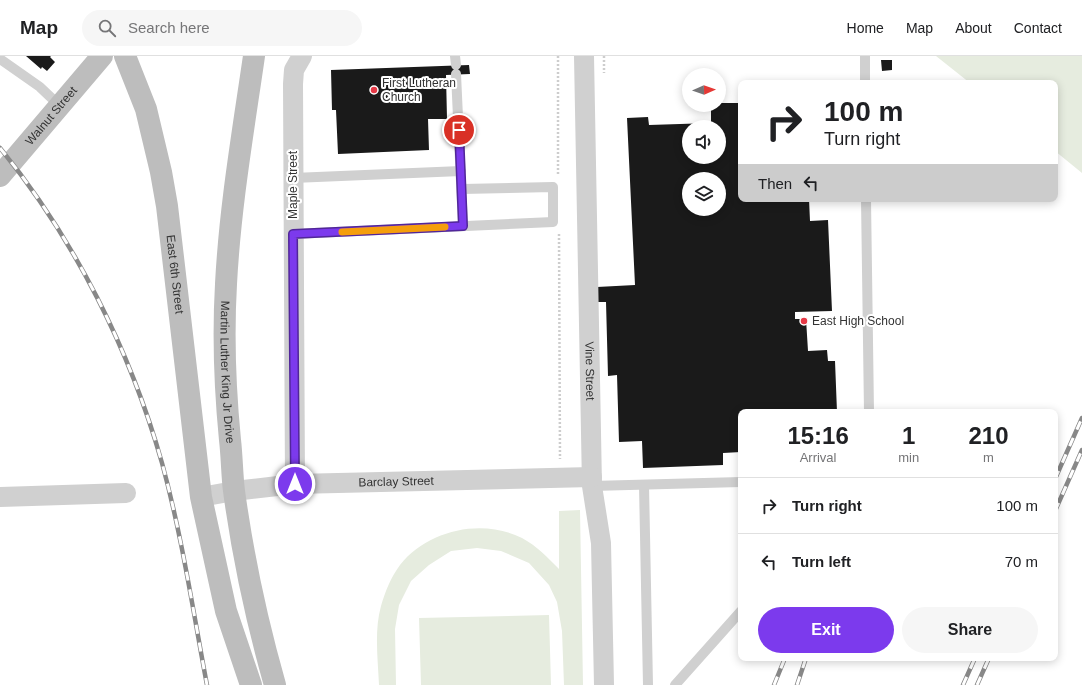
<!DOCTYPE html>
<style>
:root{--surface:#fff;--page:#f6f6f6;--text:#202124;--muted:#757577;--line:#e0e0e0;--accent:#7c3aed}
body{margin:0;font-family:Helvetica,sans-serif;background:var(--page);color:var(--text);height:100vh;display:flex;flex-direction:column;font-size:15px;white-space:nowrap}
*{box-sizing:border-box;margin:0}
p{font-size:13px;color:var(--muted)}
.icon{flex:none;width:22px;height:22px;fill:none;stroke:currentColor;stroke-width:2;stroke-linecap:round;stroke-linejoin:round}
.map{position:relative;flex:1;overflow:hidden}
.panel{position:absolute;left:738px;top:353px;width:320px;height:252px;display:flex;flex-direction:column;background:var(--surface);border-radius:8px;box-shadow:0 2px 10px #0003}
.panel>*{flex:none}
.hud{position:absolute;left:738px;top:24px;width:320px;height:122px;border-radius:8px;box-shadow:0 2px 10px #0003;background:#fff;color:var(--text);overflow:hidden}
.needle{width:26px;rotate:88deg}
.buttons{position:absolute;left:682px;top:12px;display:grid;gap:8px}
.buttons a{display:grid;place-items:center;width:44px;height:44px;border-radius:50%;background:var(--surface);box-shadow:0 2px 10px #0003;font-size:20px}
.pin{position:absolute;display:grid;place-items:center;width:34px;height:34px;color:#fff;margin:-17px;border:2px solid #fff;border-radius:50%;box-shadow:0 1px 4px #0007}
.me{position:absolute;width:44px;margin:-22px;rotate:0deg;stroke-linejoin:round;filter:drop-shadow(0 0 3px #0008)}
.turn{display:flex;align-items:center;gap:14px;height:84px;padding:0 20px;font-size:18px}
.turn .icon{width:52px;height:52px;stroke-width:2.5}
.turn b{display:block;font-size:28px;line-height:34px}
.then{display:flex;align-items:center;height:38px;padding:0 20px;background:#0003;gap:8px;font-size:15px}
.eta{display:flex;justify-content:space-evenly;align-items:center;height:68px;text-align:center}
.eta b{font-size:24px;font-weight:600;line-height:28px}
.button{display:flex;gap:8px;margin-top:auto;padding:8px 20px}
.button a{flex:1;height:46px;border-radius:24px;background:var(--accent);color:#fff;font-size:16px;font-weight:600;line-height:46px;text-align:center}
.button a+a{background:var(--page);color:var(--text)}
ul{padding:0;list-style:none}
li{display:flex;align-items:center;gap:12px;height:56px;padding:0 20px;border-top:1px solid var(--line)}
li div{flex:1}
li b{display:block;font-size:15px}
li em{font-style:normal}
header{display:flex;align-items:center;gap:24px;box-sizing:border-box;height:56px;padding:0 20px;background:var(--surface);border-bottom:1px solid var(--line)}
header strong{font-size:19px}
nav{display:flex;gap:22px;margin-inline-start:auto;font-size:14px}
.search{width:280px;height:36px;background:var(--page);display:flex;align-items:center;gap:10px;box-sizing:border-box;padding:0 14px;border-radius:22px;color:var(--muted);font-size:15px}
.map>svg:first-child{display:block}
.green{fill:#e6ecdf}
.building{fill:#1a1a1a;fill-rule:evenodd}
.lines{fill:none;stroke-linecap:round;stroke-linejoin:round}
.path{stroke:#cdcdcd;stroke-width:2.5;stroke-dasharray:2 2;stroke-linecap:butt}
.lane{stroke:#d0d0d0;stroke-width:10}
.street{stroke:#d0d0d0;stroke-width:20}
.secondary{stroke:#bdbdbd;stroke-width:22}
.rail-casing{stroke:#888;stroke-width:4.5}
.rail{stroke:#fff;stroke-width:3;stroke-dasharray:9;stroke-linecap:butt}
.route-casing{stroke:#51269a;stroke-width:10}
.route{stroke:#7c3aed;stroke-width:7}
.slow{stroke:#f59e0b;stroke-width:7}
.poi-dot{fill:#e63946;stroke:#fff;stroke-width:1.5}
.labels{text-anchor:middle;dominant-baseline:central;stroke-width:4;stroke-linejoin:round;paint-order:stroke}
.poi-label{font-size:12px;fill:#333;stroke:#fff;text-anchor:start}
.street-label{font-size:12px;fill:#333;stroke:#fff}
</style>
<header>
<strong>Map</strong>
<div class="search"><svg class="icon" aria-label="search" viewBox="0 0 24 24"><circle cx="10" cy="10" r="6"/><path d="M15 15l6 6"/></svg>Search here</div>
<nav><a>Home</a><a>Map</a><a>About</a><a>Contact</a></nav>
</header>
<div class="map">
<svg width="1082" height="629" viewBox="0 0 1082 629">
<rect width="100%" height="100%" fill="#fff"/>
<path class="green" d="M 936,0 L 1082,0 L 1082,117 L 1055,95 L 1055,27 L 970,27 Z
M 580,454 L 583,629 L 564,629 L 562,575 L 557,546 L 549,529 L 529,507 L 501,495 L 477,492 L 451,495 L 429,509 L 411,525 L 399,549 L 395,573 L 396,629 L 379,629 C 378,604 374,575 381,550 C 385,536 391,521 400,509 C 428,474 482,462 522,482 C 537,490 547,501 559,513 L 559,455 Z
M 549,559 L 551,629 L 421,629 L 419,562 Z"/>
<path class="building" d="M 26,0 L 51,0 L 50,1 L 55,6 L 47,15 L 42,11 L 41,13 Z
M 881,4 L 892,4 L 892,14 L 882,15 Z
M 469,9 L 470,18 L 446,19 L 447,63 L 428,63 L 429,94 L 338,98 L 336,54 L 332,54 L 331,14 Z
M 719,47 L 741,47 L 741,143 L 809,143 L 810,165 L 828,164 L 832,255 L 795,256 L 795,263 L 806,263 L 808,295 L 827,294 L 828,305 L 835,305 L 837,356 L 741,356 L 741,396 L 723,397 L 723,409 L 643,412 L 642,385 L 619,386 L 617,319 L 608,320 L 606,246 L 598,246 L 597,231 L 635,229 L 627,62 L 648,61 L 649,69 L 711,67 L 711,49 L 719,49 ZM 689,71 L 719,71 L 719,101 L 689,101 ZM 689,123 L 719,123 L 719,153 L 689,153 Z"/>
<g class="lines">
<path class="path" d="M 558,0 L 558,119
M 604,0 L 604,17
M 559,178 L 560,403"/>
<path class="lane" d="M 455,0 L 456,9
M 865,0 L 865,27
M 0,3 L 40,31 L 60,50
M 456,18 L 463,170
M 293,122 L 461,115
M 866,143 L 869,356
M 293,178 L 553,166 L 553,131 L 462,133
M 644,429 L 648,629
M 592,430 L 741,426
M 675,629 L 741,555"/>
<g class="street">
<path id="s1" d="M 584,0 L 592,430 L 601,487 L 604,629"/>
<path d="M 295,428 L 293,28 L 294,14 L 302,0"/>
<path d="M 0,441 L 126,437"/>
<path id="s2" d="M 201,441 L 234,435 L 295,428 L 592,421"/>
</g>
<g class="secondary">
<path id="s3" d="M 125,0 L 146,53 L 161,116 L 167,150 L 201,441 L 226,555 L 251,629"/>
<path id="s4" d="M 254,0 C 243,76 230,151 226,228 C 223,280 225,333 230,384 C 232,401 232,419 234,435 C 243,501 257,566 275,629"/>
<path id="s5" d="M 0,120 L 102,0"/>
</g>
<g class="rail-casing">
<path id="rail" d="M 0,92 C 75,184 130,294 162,407 C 182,480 193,555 207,629
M 1055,423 L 1082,362
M 1055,455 L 1082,394
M 774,629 L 785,602
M 797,629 L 806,602
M 963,629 L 975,602
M 977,629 L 989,602"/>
</g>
<use href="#rail" class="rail"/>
</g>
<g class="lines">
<g class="route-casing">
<path id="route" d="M 295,428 L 293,178 L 463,170 L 459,74"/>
</g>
<use href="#route" class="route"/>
<path class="slow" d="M 342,176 L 445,171"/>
</g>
<g class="poi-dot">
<circle cx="374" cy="34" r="4"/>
<circle cx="804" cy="265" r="4"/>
</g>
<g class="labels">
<g class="poi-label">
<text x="382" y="27">First Lutheran<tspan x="382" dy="14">Church</tspan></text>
<text x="812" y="265">East High School</text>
</g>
<g class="street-label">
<text stroke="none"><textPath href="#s5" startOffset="79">Walnut Street</textPath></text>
<text transform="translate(293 129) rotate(-90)">Maple Street</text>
<text stroke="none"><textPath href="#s3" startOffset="225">East 6th Street</textPath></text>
<text stroke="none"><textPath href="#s1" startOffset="315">Vine Street</textPath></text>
<text stroke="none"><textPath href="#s4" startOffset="318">Martin Luther King Jr Drive</textPath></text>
<text stroke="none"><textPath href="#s2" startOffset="196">Barclay Street</textPath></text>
</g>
</g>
</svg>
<div class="buttons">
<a><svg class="needle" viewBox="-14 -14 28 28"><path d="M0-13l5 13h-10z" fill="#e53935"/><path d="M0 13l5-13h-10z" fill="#757577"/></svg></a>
<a><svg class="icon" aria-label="sound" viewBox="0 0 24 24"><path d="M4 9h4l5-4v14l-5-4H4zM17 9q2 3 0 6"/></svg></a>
<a><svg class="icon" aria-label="layers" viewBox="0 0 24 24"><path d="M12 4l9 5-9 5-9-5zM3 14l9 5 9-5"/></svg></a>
</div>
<div class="pin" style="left:459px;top:74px;background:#d93025"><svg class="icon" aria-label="arrive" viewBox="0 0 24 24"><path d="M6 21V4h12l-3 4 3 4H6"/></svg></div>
<svg class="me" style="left:295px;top:428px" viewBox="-20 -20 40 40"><circle r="17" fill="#7c3aed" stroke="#fff" stroke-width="3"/><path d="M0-11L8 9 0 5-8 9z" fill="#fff"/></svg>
<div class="hud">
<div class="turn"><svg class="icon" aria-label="right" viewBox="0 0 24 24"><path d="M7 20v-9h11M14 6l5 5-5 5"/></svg><div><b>100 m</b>Turn right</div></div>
<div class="then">Then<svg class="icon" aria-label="left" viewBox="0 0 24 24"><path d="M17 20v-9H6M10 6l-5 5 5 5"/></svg></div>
</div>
<section class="panel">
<div class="eta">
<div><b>15:16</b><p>Arrival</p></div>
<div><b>1</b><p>min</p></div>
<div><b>210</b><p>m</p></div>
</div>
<ul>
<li><svg class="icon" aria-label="right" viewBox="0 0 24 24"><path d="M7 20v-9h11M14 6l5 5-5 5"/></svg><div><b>Turn right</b></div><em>100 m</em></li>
<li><svg class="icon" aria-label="left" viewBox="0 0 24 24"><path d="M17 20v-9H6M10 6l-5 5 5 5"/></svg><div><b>Turn left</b></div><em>70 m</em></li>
</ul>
<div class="button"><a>Exit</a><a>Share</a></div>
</section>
</div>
